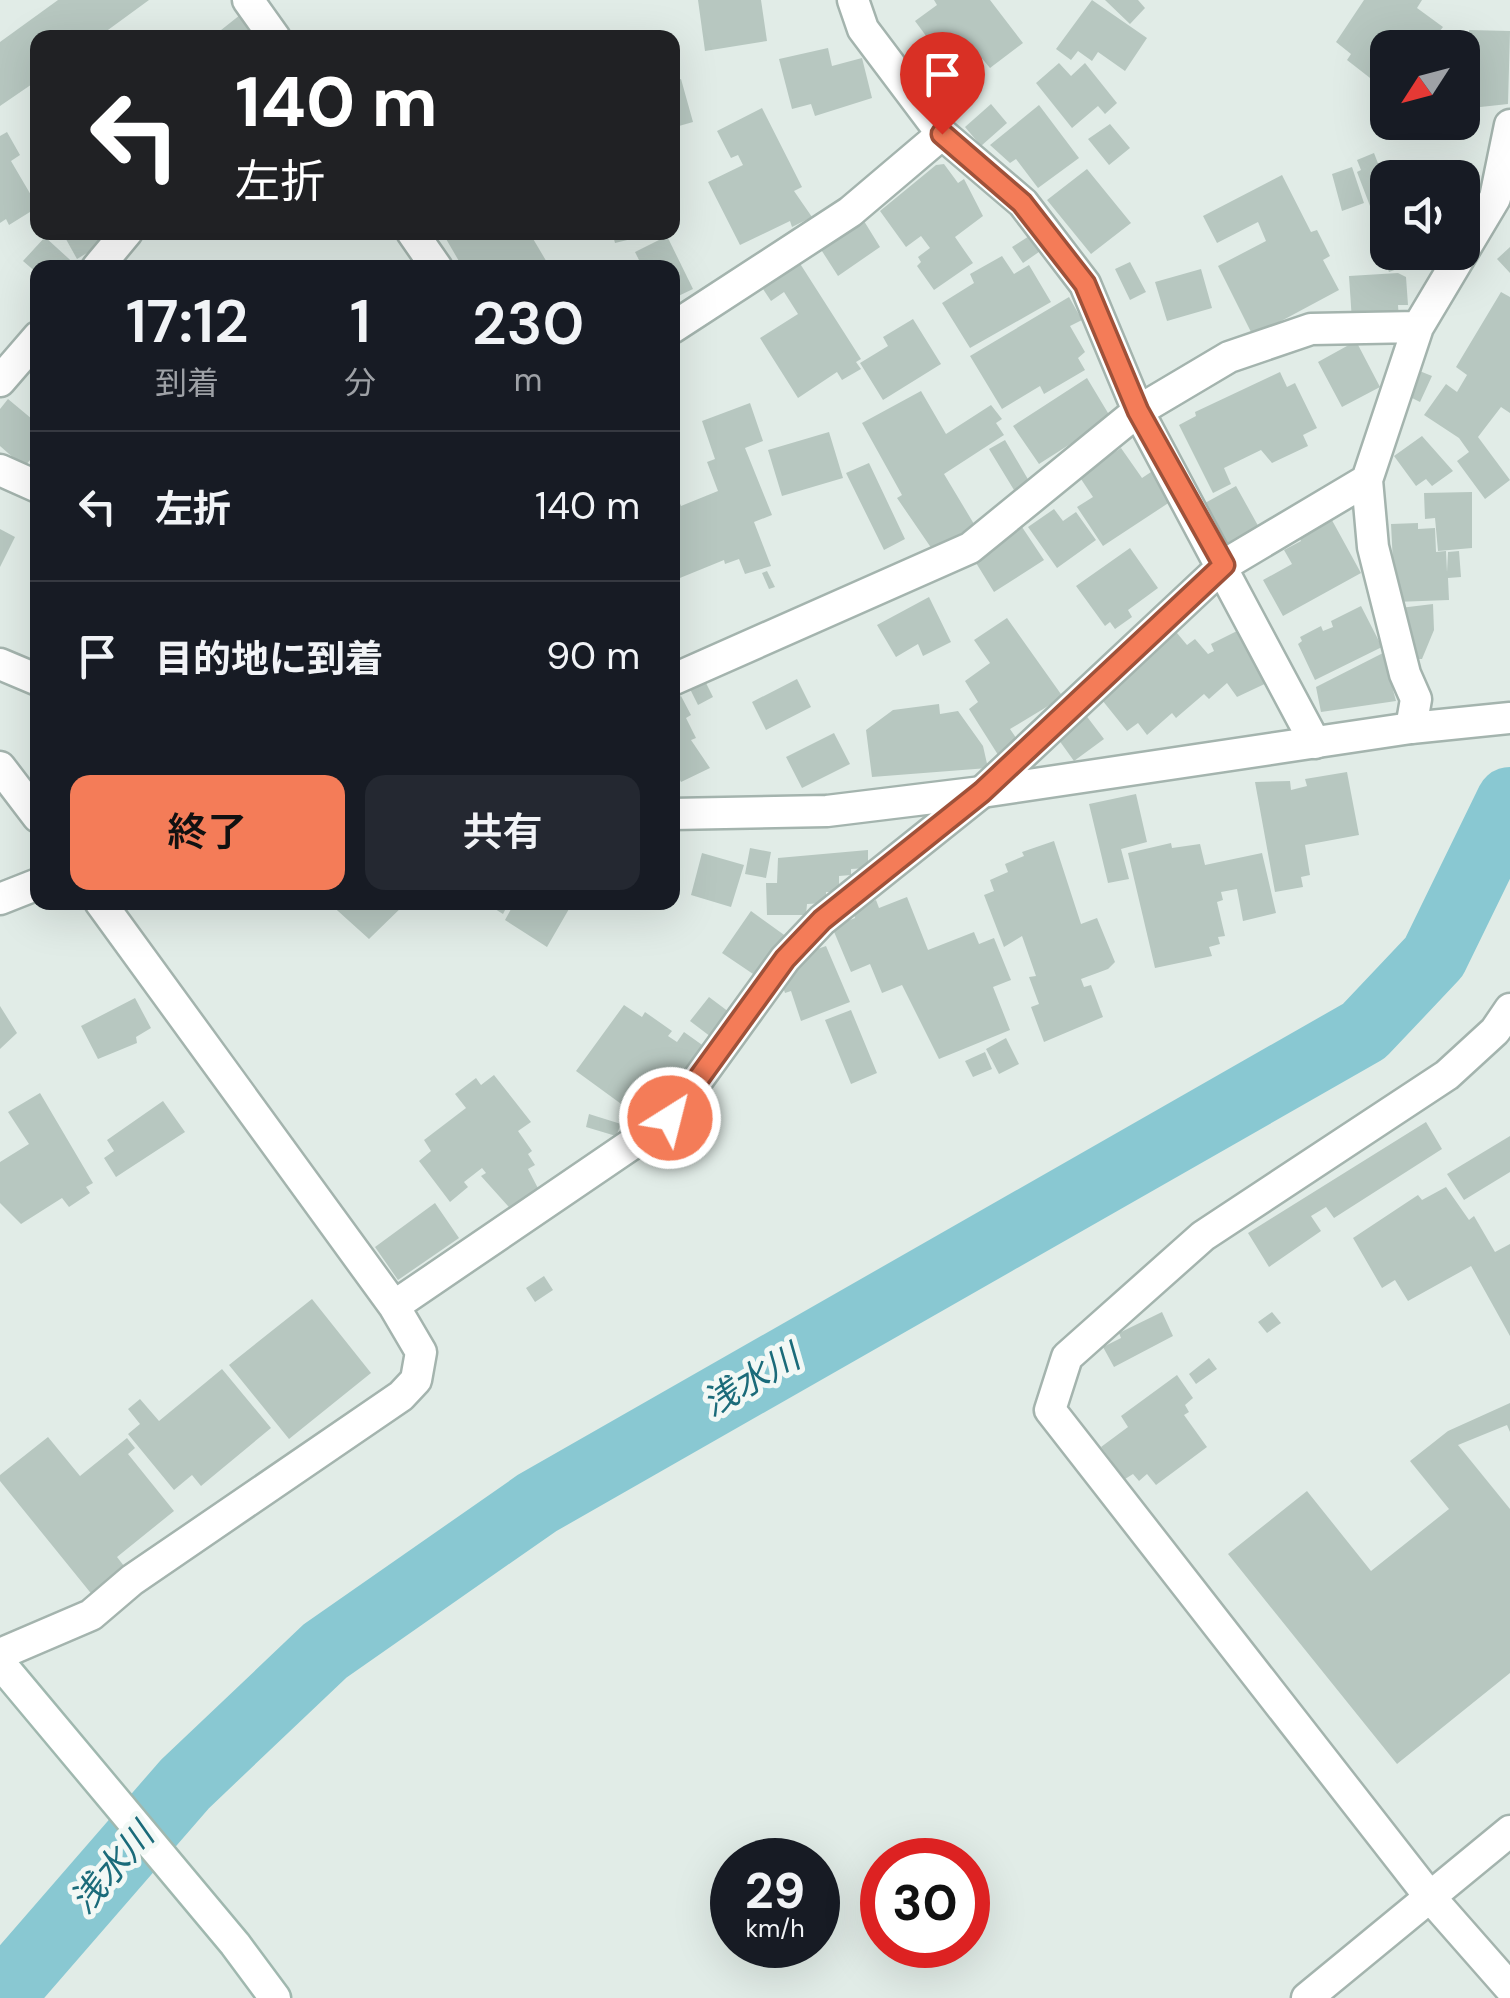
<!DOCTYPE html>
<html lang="ja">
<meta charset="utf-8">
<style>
:root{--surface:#171b24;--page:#242831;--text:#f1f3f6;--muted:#9ea1a6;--line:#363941;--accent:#f47c58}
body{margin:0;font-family:"DM Sans","Noto Sans JP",sans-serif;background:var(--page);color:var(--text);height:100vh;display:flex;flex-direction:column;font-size:38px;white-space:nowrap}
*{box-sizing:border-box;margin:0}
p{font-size:32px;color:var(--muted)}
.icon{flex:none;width:55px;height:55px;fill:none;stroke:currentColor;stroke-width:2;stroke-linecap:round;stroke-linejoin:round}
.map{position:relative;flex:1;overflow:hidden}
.sheet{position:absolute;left:30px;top:260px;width:650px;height:650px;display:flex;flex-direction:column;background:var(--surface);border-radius:20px;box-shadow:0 10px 40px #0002}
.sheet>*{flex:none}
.guide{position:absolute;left:30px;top:30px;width:650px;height:210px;border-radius:20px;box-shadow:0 10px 40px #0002;background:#202124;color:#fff;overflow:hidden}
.needle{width:65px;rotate:234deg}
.buttons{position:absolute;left:1370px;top:30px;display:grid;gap:20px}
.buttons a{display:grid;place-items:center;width:110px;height:110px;border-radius:20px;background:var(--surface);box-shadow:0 10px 40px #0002;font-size:50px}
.speed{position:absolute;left:710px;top:1838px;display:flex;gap:20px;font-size:50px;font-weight:700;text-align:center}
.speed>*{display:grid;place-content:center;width:130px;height:130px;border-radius:50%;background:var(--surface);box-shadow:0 10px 40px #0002;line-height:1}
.speed small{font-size:25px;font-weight:400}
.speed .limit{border:15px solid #d22;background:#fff;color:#111}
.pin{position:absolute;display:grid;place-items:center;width:85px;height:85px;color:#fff;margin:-102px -42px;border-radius:50% 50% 50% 0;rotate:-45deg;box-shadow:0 0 10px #0007}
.pin .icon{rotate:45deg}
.me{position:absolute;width:110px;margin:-55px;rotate:36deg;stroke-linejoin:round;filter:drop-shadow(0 0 8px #0008)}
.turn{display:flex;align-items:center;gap:35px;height:210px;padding:0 40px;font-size:45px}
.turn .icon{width:130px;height:130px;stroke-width:2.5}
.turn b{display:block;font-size:70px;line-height:85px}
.eta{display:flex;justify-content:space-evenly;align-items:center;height:170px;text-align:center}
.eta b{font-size:60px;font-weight:600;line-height:70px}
.primary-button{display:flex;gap:20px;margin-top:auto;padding:20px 40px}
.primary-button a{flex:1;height:115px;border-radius:20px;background:var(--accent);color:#111;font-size:40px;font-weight:600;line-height:115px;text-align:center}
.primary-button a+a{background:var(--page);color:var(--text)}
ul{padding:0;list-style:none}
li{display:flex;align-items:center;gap:30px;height:150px;padding:0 40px;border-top:2px solid var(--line)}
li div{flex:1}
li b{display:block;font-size:38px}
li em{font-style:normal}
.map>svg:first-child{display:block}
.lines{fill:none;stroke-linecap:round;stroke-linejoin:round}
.river{stroke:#89c8d2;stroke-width:68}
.building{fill:#b7c7c0}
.minor-casing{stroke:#a4b4ae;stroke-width:35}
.tertiary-casing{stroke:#a4b4ae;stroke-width:35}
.secondary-casing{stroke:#a0b8af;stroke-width:35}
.minor{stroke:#fff;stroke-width:30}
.tertiary{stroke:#fff;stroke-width:30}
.secondary{stroke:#fff;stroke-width:30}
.route-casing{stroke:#9f5139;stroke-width:25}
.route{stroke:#f47c58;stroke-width:18}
.labels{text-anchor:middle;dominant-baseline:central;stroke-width:10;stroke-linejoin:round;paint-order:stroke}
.water-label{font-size:35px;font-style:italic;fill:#1b6b7a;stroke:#f2f8f5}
</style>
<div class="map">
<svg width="1510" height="1998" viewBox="0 0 1510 1998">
<rect width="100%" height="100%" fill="#e1ece7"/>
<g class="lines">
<path class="river" d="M 0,1997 L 185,1784 L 325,1651 L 537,1503 L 1364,1031 L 1434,957 L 1510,801"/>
</g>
<path class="building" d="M 58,0 L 149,0 L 97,38 L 38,38 L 38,80 L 0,106 L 0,42 Z
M 698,0 L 761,0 L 767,41 L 705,51 Z
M 934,0 L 990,0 L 1023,43 L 990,68 L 980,56 L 955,75 L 915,21 L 937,5 Z
M 1092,0 L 1147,38 L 1125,71 L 1098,52 L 1092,61 L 1078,51 L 1071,60 L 1056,49 Z
M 1105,0 L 1138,0 L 1145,8 L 1130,24 Z
M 1364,0 L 1422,0 L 1417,8 L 1443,27 L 1427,48 L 1388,48 L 1388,92 L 1347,60 L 1351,54 L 1336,42 Z
M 240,15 L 257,38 L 211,38 Z
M 1469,30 L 1510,31 L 1508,104 L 1462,109 L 1462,47 L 1468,47 Z
M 828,48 L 832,66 L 862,58 L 872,98 L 815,116 L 811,104 L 792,109 L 779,59 Z
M 1059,63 L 1071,76 L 1085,63 L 1117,103 L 1105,114 L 1098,106 L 1072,128 L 1036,83 Z
M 942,69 L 965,100 L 951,110 L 928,79 Z
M 681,79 L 693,122 L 672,128 L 672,81 Z
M 991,104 L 1007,123 L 981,146 L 965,127 Z
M 1039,105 L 1079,158 L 1038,188 L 1016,159 L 1010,163 L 990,145 Z
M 762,108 L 802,187 L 794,191 L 812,217 L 792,227 L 790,221 L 740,245 L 708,182 L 743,165 L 738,155 L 731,158 L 717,131 Z
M 1110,124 L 1130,148 L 1109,165 L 1088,139 Z
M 7,132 L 20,155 L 11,161 L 38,207 L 9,225 L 6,219 L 0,223 L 0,136 Z
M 1374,153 L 1379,166 L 1396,160 L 1402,178 L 1388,178 L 1388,252 L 1433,256 L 1389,272 L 1378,243 L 1383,240 L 1357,172 L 1361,170 L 1357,160 Z
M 1441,163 L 1446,178 L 1405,178 L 1405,177 Z
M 944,164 L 958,183 L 964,179 L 983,216 L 955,237 L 973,263 L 934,290 L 917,266 L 921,262 L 918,257 L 930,248 L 921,236 L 906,247 L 880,211 L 936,165 Z
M 1352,167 L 1364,203 L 1342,211 L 1332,174 Z
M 1087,169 L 1131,223 L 1091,254 L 1047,200 Z
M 1282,175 L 1311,232 L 1317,230 L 1330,256 L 1323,260 L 1339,290 L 1253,336 L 1218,266 L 1266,241 L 1258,222 L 1217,243 L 1203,216 Z
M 864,221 L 880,247 L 838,276 L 820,248 Z
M 1037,231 L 1049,245 L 1023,263 L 1012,247 Z
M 62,232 L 102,232 L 98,235 L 102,244 L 77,259 Z
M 442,232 L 529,232 L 548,264 L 463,268 Z
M 612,232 L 652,232 L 652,234 L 615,243 Z
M 667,236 L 693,289 L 672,299 L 672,268 L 643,268 L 635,252 Z
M 45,237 L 79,268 L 38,268 L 38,274 L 23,261 Z
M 1510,247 L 1510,273 L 1497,259 Z
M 1002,256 L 1014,274 L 1029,265 L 1051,302 L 970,348 L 942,303 L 974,283 L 970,274 Z
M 799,262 L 861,359 L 856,362 L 861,369 L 842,380 L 837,372 L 798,398 L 760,338 L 798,314 L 784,292 L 771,301 L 761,286 Z
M 1130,262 L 1146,292 L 1130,300 L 1115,269 Z
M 1201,269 L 1212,308 L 1167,321 L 1155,282 Z
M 1398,273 L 1406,277 L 1408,305 L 1398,305 L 1399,320 L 1352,321 L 1349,276 Z
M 1501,292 L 1510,297 L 1510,413 L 1501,407 L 1478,437 L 1510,480 L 1485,499 L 1457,461 L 1469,452 L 1459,438 L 1424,415 L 1446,384 L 1457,392 L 1467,375 L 1456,367 Z
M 1069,297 L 1082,320 L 1070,326 L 1085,352 L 1078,358 L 1085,370 L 1044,394 L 1040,386 L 1002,409 L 970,356 Z
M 913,319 L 941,364 L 883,400 L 860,363 L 888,346 L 883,337 Z
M 1356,341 L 1380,387 L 1342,407 L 1318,362 Z
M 1417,370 L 1432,376 L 1420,402 L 1406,395 Z
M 1280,372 L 1287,387 L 1295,383 L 1317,428 L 1303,435 L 1308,446 L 1272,463 L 1261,450 L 1224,468 L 1231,484 L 1213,493 L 1179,425 L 1196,416 L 1195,412 Z
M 1087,378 L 1111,418 L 1039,464 L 1013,426 Z
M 921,391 L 946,434 L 991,405 L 1002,419 L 996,423 L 1004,435 L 944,474 L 974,524 L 934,552 L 897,498 L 902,495 L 862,423 Z
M 8,399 L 38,424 L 38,451 L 24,467 L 0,446 L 0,409 Z
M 750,403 L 763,441 L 745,448 L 772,515 L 754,522 L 771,566 L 745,574 L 739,559 L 725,564 L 724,560 L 675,580 L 672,498 L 677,496 L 681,506 L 718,491 L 707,462 L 715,459 L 702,421 Z
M 829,432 L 843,478 L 782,496 L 768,450 Z
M 1422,436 L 1453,471 L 1432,486 L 1426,479 L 1416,486 L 1394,456 Z
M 1005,440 L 1029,481 L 1014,490 L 989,449 Z
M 1121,448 L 1142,478 L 1157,468 L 1176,498 L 1103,546 L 1077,507 L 1093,497 L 1079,476 Z
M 869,463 L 905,539 L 884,550 L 846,473 Z
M 1236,486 L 1261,531 L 1230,548 L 1205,503 Z
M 1472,492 L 1472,548 L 1438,551 L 1435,518 L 1425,519 L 1424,493 Z
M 1054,509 L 1063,521 L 1076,512 L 1096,540 L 1057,568 L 1028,527 Z
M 1328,513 L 1361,573 L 1283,616 L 1263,580 L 1292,564 L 1284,550 L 1301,541 L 1297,533 Z
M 1418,523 L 1418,529 L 1435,528 L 1436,552 L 1446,551 L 1447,572 L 1448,552 L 1459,551 L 1461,577 L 1448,578 L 1449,600 L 1395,602 L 1391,524 Z
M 1022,527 L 1044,560 L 994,592 L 973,558 Z
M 0,529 L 15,537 L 0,567 Z
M 1130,548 L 1158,588 L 1128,610 L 1132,617 L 1115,629 L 1110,622 L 1105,626 L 1076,586 Z
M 767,571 L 775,587 L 769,589 L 762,573 Z
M 929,597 L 951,642 L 923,656 L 918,644 L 896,657 L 877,625 Z
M 1433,604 L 1434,630 L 1422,659 L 1417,659 L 1400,608 Z
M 1361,606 L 1382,647 L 1315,680 L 1298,644 L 1302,641 L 1300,637 L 1321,626 L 1323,631 L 1333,627 L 1331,621 Z
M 1007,618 L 1063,697 L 1010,729 L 1021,745 L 1000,758 L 969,709 L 978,702 L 965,681 L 990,663 L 974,640 Z
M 1249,625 L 1275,679 L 1237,697 L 1227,683 L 1209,699 L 1204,694 L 1176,718 L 1172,713 L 1147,735 L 1138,723 L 1127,731 L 1098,695 L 1172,627 L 1187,645 L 1195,639 L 1208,654 L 1214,651 L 1211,644 Z
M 1383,653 L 1396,701 L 1321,712 L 1316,687 Z
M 704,679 L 713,697 L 698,705 L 689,687 Z
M 797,679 L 811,707 L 766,730 L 752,702 Z
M 681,696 L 691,715 L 686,718 L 696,738 L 691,740 L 710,768 L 681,782 L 672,765 L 672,701 Z
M 939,704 L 940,714 L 958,711 L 983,746 L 988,768 L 872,777 L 866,730 L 893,710 Z
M 1085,714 L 1104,739 L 1074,761 L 1056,736 Z
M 834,733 L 850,764 L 802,788 L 786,757 Z
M 37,743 L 38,743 L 38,788 L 31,780 Z
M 1347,772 L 1359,835 L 1305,845 L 1310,875 L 1301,877 L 1303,887 L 1275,892 L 1255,782 L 1290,781 L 1291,790 L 1307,786 L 1305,779 Z
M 1136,794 L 1147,842 L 1121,849 L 1129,879 L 1108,883 L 1089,804 Z
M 1054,841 L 1081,924 L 1097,918 L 1115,962 L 1108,969 L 1081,979 L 1084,987 L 1091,985 L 1103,1017 L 1044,1042 L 1031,1007 L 1039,1004 L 1029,977 L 1036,976 L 1022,936 L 1004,947 L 984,895 L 994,891 L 990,880 L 1008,872 L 1005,864 L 1024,856 L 1022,852 Z
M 1171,843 L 1172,848 L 1200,844 L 1205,865 L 1262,853 L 1276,913 L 1243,921 L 1237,889 L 1221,892 L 1223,900 L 1217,902 L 1225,936 L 1218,937 L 1220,944 L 1209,947 L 1212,956 L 1155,968 L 1128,853 Z
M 750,848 L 771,852 L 766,878 L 745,874 Z
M 868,850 L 868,868 L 851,869 L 851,875 L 839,876 L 839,892 L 826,892 L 826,903 L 807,904 L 806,915 L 767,915 L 766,883 L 777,883 L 778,858 Z
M 702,853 L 744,865 L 731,907 L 691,895 Z
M 907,897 L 928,950 L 974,932 L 979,944 L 994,938 L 1011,980 L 993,987 L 1010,1030 L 939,1059 L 902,985 L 882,993 L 870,964 L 851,972 L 832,927 L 855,918 L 853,910 L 876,900 L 879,908 Z
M 328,902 L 407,902 L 369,939 Z
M 484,902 L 509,902 L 503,914 Z
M 515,902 L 573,902 L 547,947 L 505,920 Z
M 751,911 L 787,937 L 759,978 L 722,953 Z
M 826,946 L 850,1002 L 801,1021 L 791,991 L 785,993 L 782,984 L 803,954 Z
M 709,997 L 733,1015 L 715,1040 L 690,1021 Z
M 135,998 L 151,1028 L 136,1037 L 137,1043 L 98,1059 L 81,1026 Z
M 624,1005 L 642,1017 L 645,1012 L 672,1031 L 668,1036 L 677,1042 L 684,1032 L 705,1047 L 654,1119 L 628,1101 L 624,1106 L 576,1071 Z
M 0,1006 L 17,1033 L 0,1049 Z
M 851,1010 L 877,1073 L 851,1084 L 825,1020 Z
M 1006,1038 L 1019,1064 L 999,1074 L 986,1049 Z
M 985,1052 L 992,1069 L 973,1077 L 965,1061 Z
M 494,1075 L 531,1122 L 518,1131 L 532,1151 L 528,1154 L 535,1165 L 528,1169 L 542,1196 L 516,1215 L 481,1176 L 486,1173 L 482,1168 L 464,1182 L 468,1187 L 450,1202 L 419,1161 L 431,1151 L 424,1140 L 466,1108 L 455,1094 L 476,1078 L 481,1085 Z
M 40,1093 L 93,1183 L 86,1187 L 90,1193 L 69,1207 L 62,1198 L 21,1224 L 0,1203 L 0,1162 L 29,1144 L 8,1112 Z
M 163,1101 L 185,1132 L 116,1177 L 104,1158 L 114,1151 L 107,1140 Z
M 589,1114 L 621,1124 L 616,1136 L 586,1127 Z
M 1426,1122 L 1442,1149 L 1334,1218 L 1326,1207 L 1311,1216 L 1321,1231 L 1269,1267 L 1248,1233 Z
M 1510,1136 L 1510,1172 L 1464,1200 L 1447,1174 Z
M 1446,1187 L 1469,1220 L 1474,1216 L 1495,1252 L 1510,1244 L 1510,1336 L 1471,1266 L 1408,1301 L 1395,1280 L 1382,1288 L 1353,1238 L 1418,1195 L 1422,1200 Z
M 435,1203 L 459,1238 L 398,1280 L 375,1247 Z
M 544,1276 L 553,1290 L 535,1302 L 526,1288 Z
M 312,1299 L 371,1373 L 289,1439 L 229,1365 Z
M 1162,1312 L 1173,1336 L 1114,1367 L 1103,1347 L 1121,1338 L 1119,1333 Z
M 1272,1312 L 1281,1323 L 1267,1333 L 1258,1322 Z
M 1209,1358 L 1217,1369 L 1196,1384 L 1189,1374 Z
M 222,1369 L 271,1428 L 201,1486 L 192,1475 L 174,1490 L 128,1434 L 140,1424 L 128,1409 L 140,1399 L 159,1421 Z
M 1177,1375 L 1193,1398 L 1185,1405 L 1189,1412 L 1184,1415 L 1207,1447 L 1156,1485 L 1147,1474 L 1139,1481 L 1133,1474 L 1125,1479 L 1101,1447 L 1128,1427 L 1121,1416 Z
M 1510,1403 L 1510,1432 L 1507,1425 L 1458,1445 L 1510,1509 L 1510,1673 L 1397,1764 L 1228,1554 L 1307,1491 L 1371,1571 L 1449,1509 L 1410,1461 L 1448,1431 Z
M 48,1437 L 80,1476 L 127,1438 L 135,1448 L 128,1454 L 174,1511 L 117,1557 L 131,1575 L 98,1602 L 0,1481 L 0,1475 Z"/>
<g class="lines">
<g class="minor-casing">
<path id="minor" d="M 248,0 L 275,38
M 853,0 L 863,29 L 942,134 L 1023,203 L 1085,284 L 1138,411 L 1315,743
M 412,232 L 437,268
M 97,268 L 127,232
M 672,328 L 850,212 L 942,134
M 0,381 L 38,337
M 0,470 L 38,487
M 672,680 L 970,548 L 1138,411 L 1229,357 L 1311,329 L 1418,327
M 1411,728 L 1416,699 L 1405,674 L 1373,547 L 1367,480 L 1418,327 L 1495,198 L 1510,125
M 0,767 L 38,817
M 0,899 L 38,884
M 100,902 L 394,1306 L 670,1118 L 785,959 L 822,920 L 982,792 L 1224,565 L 1367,480
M 1510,1009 L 1495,1031 L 1447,1075 L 1203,1236 L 1067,1357 L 1050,1410 L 1430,1897 L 1510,1988
M 0,1654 L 91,1615 L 132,1580 L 401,1396 L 416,1380 L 421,1352 L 394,1306
M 1307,1998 L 1510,1831"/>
</g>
<g class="tertiary-casing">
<path id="tertiary" d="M 0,664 L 38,680
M 672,814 L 827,811 L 982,792 L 1411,728 L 1510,718"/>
</g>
<g class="secondary-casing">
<path id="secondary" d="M 0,1663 L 235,1944 L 275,1998"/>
</g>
<use href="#minor" class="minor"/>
<use href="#tertiary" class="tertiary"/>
<use href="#secondary" class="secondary"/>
</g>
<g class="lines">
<g class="route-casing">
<path id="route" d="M 670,1118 L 785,959 L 822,920 L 982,792 L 1224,565 L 1138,411 L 1085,284 L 1022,203 L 942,134"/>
</g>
<use href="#route" class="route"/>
</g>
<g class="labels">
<g class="water-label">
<text transform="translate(751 1380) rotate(-30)">浅水川</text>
<text transform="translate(112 1868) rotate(-49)">浅水川</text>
</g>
</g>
</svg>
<div class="buttons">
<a><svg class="needle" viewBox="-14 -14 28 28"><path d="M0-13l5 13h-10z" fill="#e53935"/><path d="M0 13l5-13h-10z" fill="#9ea1a6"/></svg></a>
<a><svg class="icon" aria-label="sound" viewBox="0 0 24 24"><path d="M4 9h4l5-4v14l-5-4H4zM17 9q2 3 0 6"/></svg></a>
</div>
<div class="speed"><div>29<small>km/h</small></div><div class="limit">30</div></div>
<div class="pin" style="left:942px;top:134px;background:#d93025"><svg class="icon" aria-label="arrive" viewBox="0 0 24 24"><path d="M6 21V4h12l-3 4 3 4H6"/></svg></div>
<svg class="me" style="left:670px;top:1118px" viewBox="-20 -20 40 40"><circle r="17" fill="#f47c58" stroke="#fff" stroke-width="3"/><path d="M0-11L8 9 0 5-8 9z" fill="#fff"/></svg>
<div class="guide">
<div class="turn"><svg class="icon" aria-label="left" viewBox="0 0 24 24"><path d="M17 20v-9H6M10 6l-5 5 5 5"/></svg><div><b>140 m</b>左折</div></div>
</div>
<section class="sheet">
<div class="eta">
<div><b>17:12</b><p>到着</p></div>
<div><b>1</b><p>分</p></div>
<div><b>230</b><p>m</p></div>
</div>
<ul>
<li><svg class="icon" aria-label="left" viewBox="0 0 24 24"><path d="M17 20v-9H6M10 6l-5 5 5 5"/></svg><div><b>左折</b></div><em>140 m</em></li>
<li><svg class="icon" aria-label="arrive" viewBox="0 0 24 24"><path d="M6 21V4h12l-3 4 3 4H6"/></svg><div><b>目的地に到着</b></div><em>90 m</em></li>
</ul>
<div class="primary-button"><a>終了</a><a>共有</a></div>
</section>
</div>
